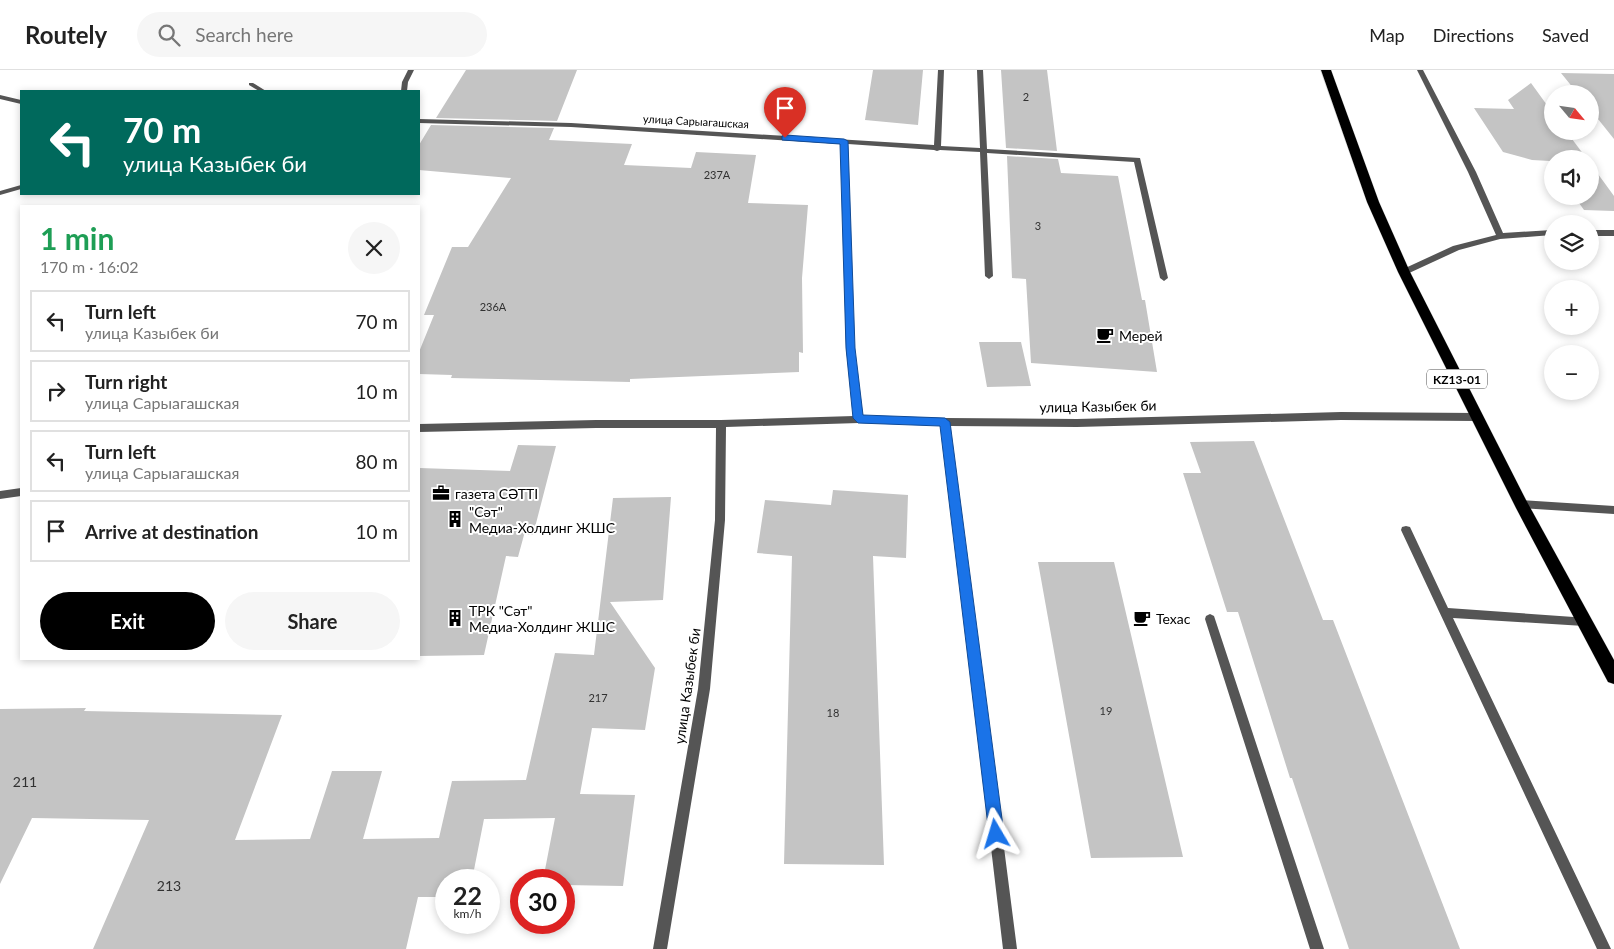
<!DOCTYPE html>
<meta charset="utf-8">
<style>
:root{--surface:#fff;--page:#f6f6f6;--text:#222;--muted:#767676;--line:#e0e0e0;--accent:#000}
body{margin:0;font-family:Lato,sans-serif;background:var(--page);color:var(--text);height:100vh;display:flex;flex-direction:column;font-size:19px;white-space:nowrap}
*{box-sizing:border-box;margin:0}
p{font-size:16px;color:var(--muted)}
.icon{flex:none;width:28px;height:28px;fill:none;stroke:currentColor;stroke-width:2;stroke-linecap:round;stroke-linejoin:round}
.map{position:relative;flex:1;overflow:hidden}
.sheet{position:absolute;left:20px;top:135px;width:400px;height:455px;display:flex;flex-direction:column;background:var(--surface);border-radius:0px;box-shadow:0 2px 8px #0003}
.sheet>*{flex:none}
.guide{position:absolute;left:20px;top:20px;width:400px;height:105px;border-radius:0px;box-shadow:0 2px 8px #0003;background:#00695c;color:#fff;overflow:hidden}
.needle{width:32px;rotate:119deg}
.controls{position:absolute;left:1544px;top:15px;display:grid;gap:10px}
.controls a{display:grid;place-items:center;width:55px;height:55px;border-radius:50%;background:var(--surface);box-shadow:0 2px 8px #0003;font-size:25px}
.speed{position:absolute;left:435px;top:799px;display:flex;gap:10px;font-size:25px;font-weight:700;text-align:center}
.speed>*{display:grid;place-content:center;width:65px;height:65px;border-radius:50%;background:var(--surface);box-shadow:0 2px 8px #0003;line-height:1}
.speed small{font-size:12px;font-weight:400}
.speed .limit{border:8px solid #d22;background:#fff;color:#111}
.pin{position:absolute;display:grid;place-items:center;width:42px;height:42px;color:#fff;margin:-51px -21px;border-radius:50% 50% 50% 0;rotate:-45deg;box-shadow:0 0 5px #0007}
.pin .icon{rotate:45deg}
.me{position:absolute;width:55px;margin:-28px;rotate:353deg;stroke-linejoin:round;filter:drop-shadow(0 0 4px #0008)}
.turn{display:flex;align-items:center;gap:18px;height:105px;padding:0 20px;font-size:22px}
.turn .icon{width:65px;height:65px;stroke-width:2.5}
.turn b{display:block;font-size:35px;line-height:42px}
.round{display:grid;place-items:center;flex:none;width:52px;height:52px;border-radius:26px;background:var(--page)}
.overview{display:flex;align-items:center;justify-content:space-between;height:85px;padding:0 20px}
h1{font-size:30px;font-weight:700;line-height:38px;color:#1e9e55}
.cta{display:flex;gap:10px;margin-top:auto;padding:10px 20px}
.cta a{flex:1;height:58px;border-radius:30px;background:var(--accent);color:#fff;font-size:20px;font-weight:700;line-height:58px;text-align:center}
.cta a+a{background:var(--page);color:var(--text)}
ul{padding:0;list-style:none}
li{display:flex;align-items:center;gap:15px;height:62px;margin:0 10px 8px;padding:0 10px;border:2px solid var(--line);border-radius:0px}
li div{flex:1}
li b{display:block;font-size:19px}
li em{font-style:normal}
header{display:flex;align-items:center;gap:30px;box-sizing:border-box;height:70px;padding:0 25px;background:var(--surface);border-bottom:1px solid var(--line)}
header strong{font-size:24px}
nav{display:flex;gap:28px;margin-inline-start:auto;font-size:18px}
.search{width:350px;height:45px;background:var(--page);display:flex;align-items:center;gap:12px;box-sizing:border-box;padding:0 18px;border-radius:28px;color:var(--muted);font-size:19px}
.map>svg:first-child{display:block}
.building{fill:#c4c4c4}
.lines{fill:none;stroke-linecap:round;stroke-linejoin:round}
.highway-casing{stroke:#dbdbdb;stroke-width:1}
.lane{fill:#555;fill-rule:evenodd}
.street{fill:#555;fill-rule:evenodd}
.highway{fill:#000;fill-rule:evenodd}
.route{fill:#1a73e8;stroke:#114b97}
.labels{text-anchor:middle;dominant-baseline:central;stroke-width:4;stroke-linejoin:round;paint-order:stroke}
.number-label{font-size:11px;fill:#313131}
.far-street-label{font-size:11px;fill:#000;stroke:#fff}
.shield{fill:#fff;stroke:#4c4c4c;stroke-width:1}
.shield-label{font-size:12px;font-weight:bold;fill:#000}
.poi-label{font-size:14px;fill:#000;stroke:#fff;text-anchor:start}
.street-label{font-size:14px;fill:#000;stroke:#fff}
.near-number-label{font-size:14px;fill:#313131}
</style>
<header>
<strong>Routely</strong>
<div class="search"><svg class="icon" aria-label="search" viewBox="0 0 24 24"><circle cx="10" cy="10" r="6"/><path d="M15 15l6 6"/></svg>Search here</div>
<nav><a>Map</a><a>Directions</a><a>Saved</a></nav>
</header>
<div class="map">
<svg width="1614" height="879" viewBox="0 0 1614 879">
<rect width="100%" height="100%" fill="#fff"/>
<path class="building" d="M 466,0 L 577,0 L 557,51 L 436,48 Z
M 873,0 L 923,0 L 918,55 L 865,50 Z
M 1001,0 L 1047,0 L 1057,81 L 1006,78 Z
M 1561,3 L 1614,4 L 1614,69 L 1590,39 L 1590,24 L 1578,24 Z
M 1531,13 L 1552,42 L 1552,61 L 1566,61 L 1587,89 L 1552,89 L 1552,95 L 1550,91 L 1532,90 L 1503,82 L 1474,38 L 1514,39 L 1508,30 Z
M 431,55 L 554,58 L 549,70 L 632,74 L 624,95 L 691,98 L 696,82 L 756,85 L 748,133 L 808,135 L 802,208 L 803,283 L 799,282 L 799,302 L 630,309 L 630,312 L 451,308 L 452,305 L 419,304 L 419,282 L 434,245 L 424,245 L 452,177 L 468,177 L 511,108 L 419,100 L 419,75 Z
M 1007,86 L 1058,89 L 1061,103 L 1118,106 L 1142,230 L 1145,230 L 1157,302 L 1031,293 L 1026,209 L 1012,208 Z
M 1590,93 L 1614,126 L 1614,141 L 1584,140 L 1574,126 L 1590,126 Z
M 979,272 L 1021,272 L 1031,316 L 987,317 Z
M 1254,371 L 1323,550 L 1333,550 L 1460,879 L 1349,879 L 1292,708 L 1290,708 L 1238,542 L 1227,542 L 1183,403 L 1201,403 L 1190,372 Z
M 518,375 L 556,376 L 533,465 L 524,465 L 518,487 L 506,486 L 484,585 L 419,586 L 419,398 L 510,401 Z
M 833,420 L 908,425 L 906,488 L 873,486 L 884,795 L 784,794 L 792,486 L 757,483 L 765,430 L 831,435 Z
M 671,427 L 663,530 L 610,532 L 655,598 L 645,660 L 592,658 L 580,724 L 635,725 L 623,816 L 564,815 L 564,810 L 543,810 L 555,748 L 484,749 L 472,810 L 446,810 L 446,827 L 418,827 L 406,879 L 93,879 L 149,750 L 32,748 L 0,814 L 0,639 L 86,638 L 84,641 L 282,645 L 235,770 L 310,769 L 332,701 L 382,701 L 363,769 L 439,768 L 452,711 L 526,710 L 555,583 L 594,585 L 613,428 Z
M 1038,492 L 1114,492 L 1183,787 L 1091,788 Z"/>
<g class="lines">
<g class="highway-casing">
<path id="highway" d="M 1321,0 L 1331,0 L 1379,132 L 1410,202 L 1526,430 L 1614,590 L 1614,614 L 1608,612 L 1516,438 L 1398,202 L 1367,132 Z"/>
</g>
<path class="lane" d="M 1406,456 L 1410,457 L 1448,538 L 1588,548 L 1589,551 L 1588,554 L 1584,556 L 1453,548 L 1611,879 L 1597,879 L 1401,460 L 1402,457 Z
M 1210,544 L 1214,546 L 1215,549 L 1324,879 L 1310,879 L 1205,549 L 1206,546 Z"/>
<path class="street" d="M 408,0 L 414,0 L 408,12 L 407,21 L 401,21 L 402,12 Z
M 938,0 L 944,0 L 941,76 L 980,78 L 977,0 L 983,0 L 987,79 L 1140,88 L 1168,208 L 1164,211 L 1160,208 L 1134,92 L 987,83 L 993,206 L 989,209 L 985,206 L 980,82 L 940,80 L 937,81 L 934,80 L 848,74 L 854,278 L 863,346 L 945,348 L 1077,349 L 1341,342 L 1476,343 L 1481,347 L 1476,351 L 1341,350 L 1077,357 L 950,356 L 1017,879 L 1003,879 L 941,355 L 859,353 L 726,357 L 725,450 L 710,619 L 667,879 L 653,879 L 698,619 L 715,450 L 716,358 L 596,358 L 419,362 L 419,354 L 596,350 L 721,350 L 854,346 L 846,278 L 841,74 L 571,57 L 419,53 L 419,49 L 571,53 L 934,75 Z
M 1417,0 L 1423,0 L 1476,102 L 1503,163 L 1552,160 L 1552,165 L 1500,169 L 1459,180 L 1407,204 L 1401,204 L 1401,200 L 1453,176 L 1496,165 L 1468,102 Z
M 249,13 L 253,13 L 266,21 L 259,21 L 249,15 Z
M 0,25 L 21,30 L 21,34 L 0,29 Z
M 21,115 L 21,119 L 0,125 L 0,121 Z
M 1590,160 L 1614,160 L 1614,166 L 1590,166 Z
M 21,418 L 21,426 L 0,429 L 0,421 Z
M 1521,430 L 1614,436 L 1614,444 L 1521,438 L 1517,437 L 1516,434 L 1517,431 Z"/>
<use href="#highway" class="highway"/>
</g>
<path class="route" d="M 785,65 L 844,69 L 848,71 L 855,278 L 863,345 L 945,348 L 950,352 L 1004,764 L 1001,769 L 996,771 L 991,769 L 989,764 L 940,356 L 858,353 L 853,348 L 846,278 L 840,74 L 782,70 L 782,66 Z"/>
<defs>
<g id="cafe-bare" transform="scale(1.35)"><path d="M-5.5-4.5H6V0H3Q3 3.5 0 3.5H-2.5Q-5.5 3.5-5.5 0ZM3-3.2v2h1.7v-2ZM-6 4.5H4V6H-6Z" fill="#000" stroke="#fff" stroke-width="2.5" paint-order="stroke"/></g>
<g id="office-bare" transform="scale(1.35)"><path d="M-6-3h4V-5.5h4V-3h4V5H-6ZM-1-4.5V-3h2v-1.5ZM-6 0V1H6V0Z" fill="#000" stroke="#fff" stroke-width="2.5" paint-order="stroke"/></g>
<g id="building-bare" transform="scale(1.35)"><path d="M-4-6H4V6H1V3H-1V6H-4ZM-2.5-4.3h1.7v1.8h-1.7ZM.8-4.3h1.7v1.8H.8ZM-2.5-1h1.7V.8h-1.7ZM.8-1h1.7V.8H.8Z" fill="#000" stroke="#fff" stroke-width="2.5" paint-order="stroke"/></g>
</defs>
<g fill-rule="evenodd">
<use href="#cafe-bare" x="1105" y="265"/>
<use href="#office-bare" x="441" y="423"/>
<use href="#building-bare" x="455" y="449"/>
<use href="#building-bare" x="455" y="548"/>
<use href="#cafe-bare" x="1142" y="548"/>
</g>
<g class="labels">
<g class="number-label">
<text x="1026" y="26">2</text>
<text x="717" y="104">237А</text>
<text x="1038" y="155">3</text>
<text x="493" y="236">236А</text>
<text x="598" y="627">217</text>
<text x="1106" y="640">19</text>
<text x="833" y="642">18</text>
</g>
<g class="far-street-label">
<text transform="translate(696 51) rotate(3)">улица Сарыагашская</text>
</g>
<rect class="shield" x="1427" y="299.5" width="60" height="19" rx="4"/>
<g class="shield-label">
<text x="1457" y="309">KZ13-01</text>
</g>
<g class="poi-label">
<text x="1119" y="265">Мерей</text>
<text x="455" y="423">газета СӘТТІ</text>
<text x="469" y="441">"Сәт"<tspan x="469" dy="16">Медиа-Холдинг ЖШС</tspan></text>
<text x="469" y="540">ТРК "Сәт"<tspan x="469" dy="16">Медиа-Холдинг ЖШС</tspan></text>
<text x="1156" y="548">Техас</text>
</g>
<g class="street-label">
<text transform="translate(1098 336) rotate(-1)">улица Казыбек би</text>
<text transform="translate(687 616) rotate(-82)">улица Казыбек би</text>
</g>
<g class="near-number-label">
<text x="25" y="711">211</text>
<text x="169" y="815">213</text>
</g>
</g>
</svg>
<div class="controls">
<a><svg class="needle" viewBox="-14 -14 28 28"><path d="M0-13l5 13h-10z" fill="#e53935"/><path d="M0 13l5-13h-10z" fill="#767676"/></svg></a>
<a><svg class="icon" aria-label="sound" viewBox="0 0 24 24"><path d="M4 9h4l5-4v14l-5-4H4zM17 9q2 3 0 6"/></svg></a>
<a><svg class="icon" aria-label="layers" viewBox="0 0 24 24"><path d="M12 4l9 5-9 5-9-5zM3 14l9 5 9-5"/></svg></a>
<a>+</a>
<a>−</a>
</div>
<div class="speed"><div>22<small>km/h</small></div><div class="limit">30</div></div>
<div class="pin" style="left:785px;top:68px;background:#d93025"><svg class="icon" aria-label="arrive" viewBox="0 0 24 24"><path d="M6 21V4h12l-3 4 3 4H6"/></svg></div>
<svg class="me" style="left:996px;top:764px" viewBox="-20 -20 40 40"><path d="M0-17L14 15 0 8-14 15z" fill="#1a73e8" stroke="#fff" stroke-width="4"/></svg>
<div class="guide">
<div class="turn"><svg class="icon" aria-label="left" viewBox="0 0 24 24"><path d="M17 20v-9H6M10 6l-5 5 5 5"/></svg><div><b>70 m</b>улица Казыбек би</div></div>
</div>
<section class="sheet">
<div class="overview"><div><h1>1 min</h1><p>170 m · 16:02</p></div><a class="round"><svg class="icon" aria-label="close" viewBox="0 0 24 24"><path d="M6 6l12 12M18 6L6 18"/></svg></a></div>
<ul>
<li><svg class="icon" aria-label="left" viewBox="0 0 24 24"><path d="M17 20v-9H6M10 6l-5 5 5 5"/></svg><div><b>Turn left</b><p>улица Казыбек би</p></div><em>70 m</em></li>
<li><svg class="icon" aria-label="right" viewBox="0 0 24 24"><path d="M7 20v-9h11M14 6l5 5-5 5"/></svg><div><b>Turn right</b><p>улица Сарыагашская</p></div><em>10 m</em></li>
<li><svg class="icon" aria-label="left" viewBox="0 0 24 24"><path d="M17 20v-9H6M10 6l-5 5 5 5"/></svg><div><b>Turn left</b><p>улица Сарыагашская</p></div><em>80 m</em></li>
<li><svg class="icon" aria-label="arrive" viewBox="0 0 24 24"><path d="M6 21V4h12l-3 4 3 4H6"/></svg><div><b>Arrive at destination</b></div><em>10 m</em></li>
</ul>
<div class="cta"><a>Exit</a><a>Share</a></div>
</section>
</div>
